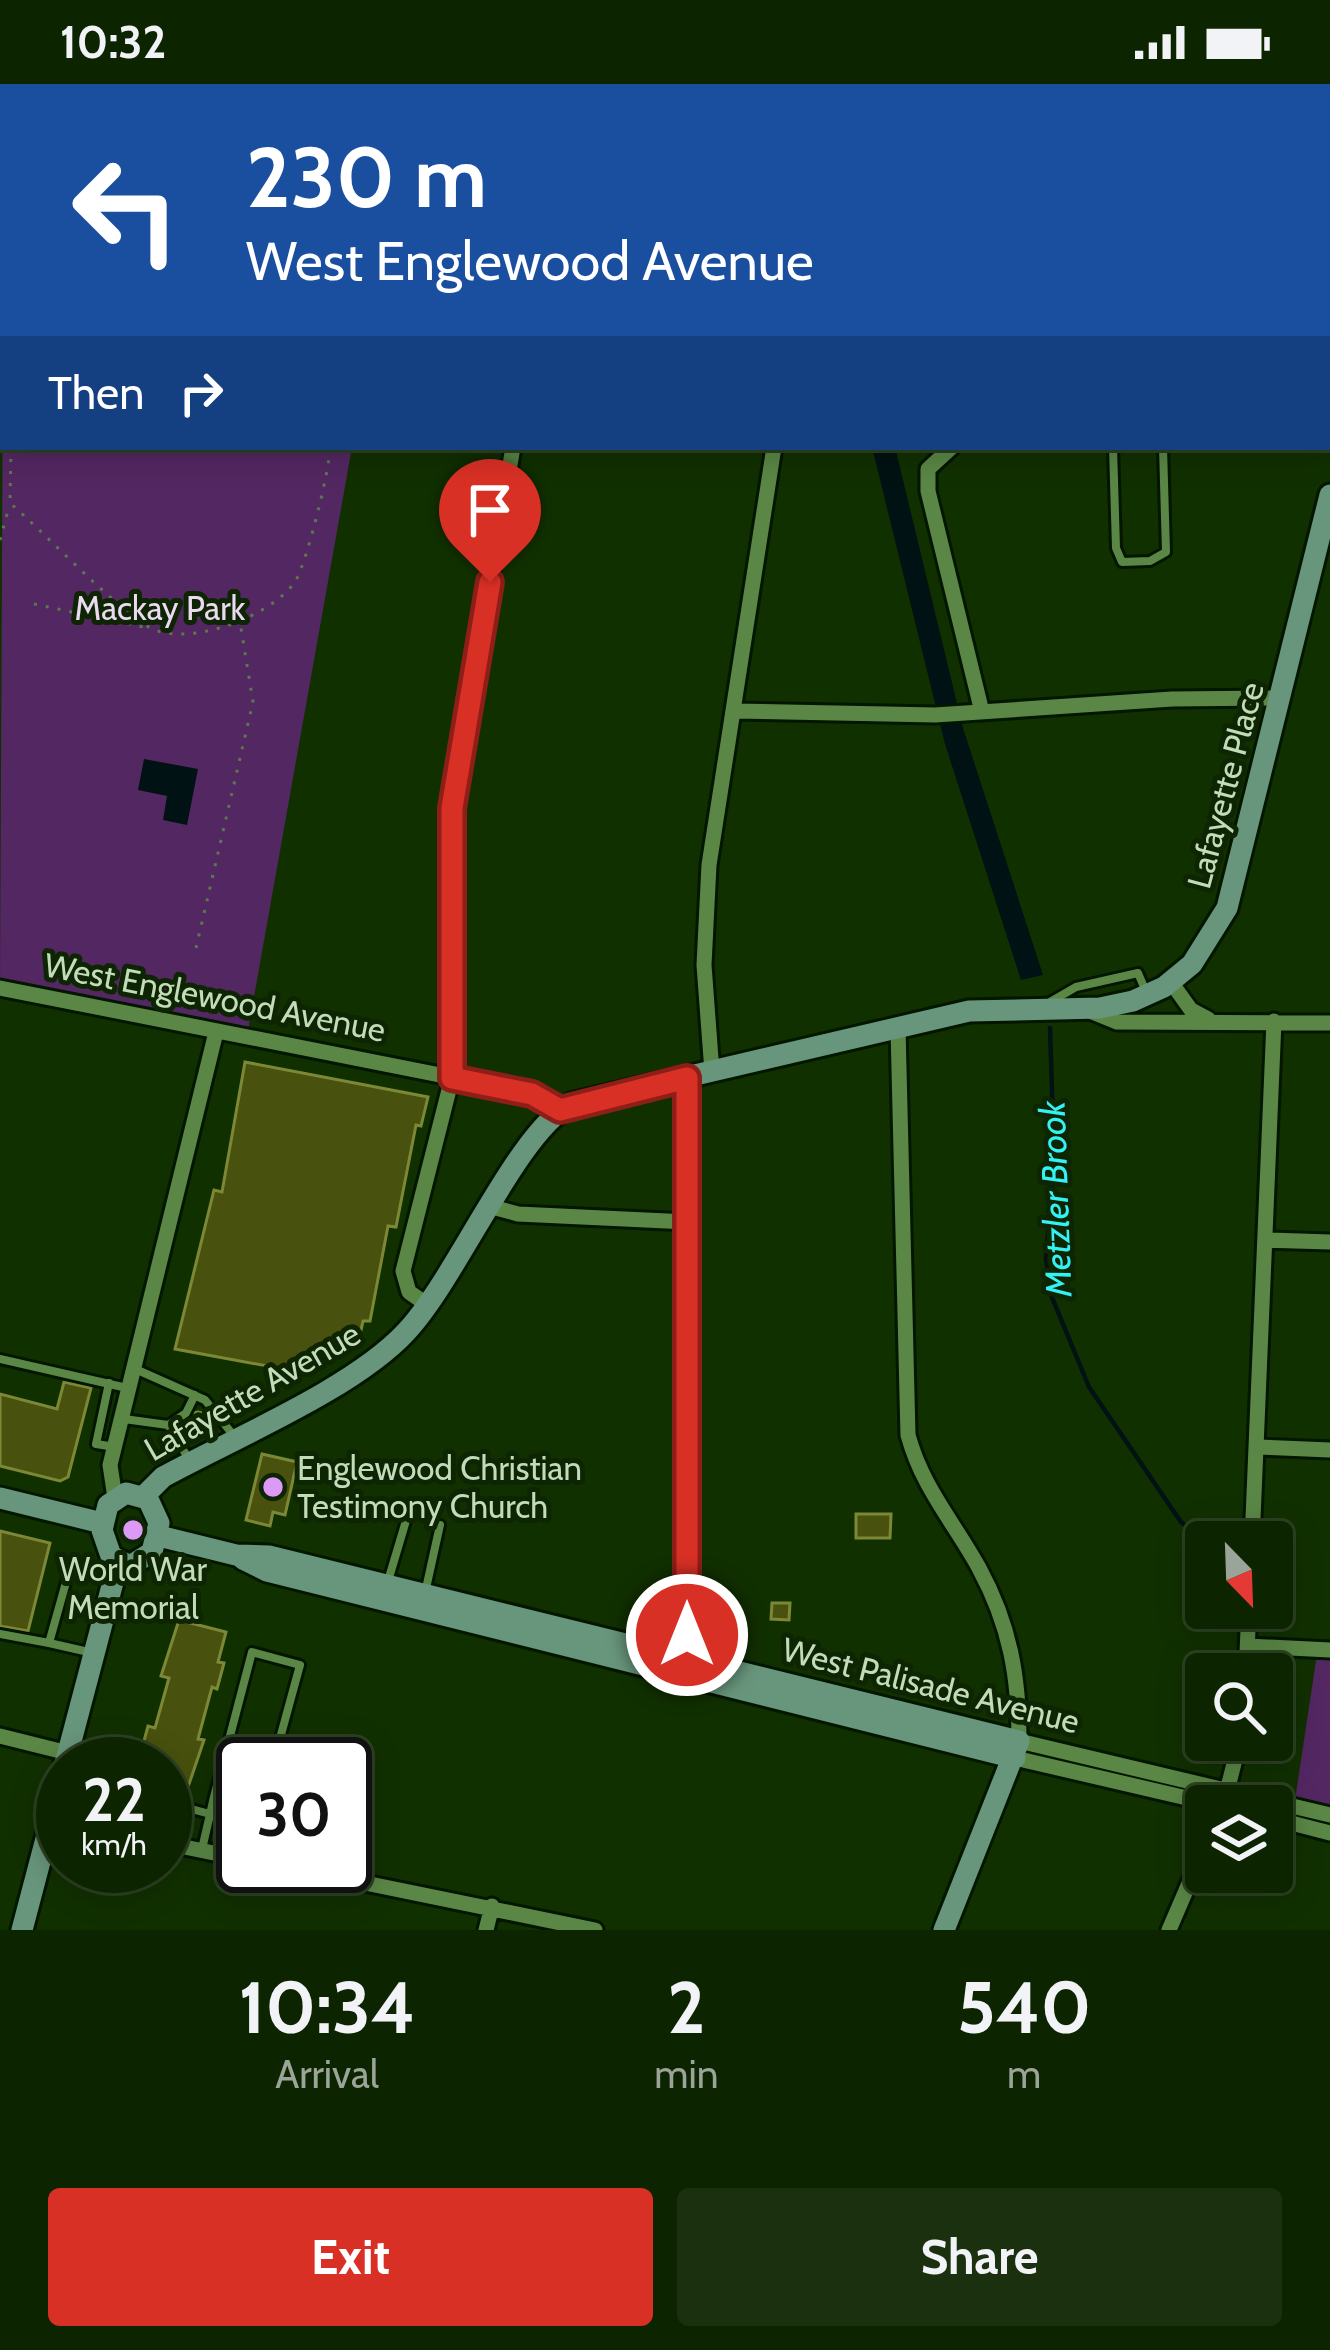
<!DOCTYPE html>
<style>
:root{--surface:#0d2400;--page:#1b300f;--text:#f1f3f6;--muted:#9aa499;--line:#2d4122;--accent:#d93025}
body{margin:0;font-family:Cabin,sans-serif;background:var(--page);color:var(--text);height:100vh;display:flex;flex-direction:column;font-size:45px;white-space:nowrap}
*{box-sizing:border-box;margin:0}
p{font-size:39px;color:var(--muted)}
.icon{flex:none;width:66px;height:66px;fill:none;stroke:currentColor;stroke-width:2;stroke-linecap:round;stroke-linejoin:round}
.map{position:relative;height:1846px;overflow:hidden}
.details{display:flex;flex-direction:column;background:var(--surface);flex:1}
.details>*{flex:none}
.guide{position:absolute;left:0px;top:0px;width:1332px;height:366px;box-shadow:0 6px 30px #0003,0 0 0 3px var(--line);background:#1a4fa0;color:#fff;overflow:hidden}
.needle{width:78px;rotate:157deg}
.fabs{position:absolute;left:1185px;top:1437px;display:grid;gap:24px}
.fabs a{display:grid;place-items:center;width:108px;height:108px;border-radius:12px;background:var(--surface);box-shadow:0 6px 30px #0003,0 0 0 3px var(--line);font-size:60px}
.speed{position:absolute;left:36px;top:1653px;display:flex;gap:24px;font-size:60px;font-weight:700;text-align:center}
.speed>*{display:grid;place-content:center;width:156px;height:156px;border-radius:50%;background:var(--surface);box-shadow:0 6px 30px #0003,0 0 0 3px var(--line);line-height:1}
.speed small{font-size:30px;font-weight:400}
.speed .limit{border:6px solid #111;border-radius:18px;background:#fff;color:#111}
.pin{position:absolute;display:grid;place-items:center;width:102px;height:102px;color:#fff;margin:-123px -51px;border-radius:50% 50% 50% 0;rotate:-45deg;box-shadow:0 0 12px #0007}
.pin .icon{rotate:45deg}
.me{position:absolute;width:132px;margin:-66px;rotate:0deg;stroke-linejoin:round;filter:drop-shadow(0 0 9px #0008)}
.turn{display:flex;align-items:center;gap:42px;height:252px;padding:0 48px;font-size:54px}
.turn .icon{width:156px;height:156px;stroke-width:2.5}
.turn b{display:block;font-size:84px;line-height:102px}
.then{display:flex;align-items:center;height:114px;padding:0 48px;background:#0003;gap:24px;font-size:45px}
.eta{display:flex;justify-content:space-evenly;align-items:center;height:204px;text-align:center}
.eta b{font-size:72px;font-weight:700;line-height:84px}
.action{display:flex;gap:24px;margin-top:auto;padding:24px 48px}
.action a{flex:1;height:138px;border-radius:12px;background:var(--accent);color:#fff;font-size:48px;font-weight:700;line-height:138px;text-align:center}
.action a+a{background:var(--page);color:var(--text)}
.status{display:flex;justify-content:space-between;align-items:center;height:84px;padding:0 60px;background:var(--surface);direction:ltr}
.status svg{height:33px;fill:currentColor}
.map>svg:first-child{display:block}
.green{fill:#532762}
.water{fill:#001213}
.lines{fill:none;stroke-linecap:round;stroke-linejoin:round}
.stream{stroke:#001213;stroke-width:4.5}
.building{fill:#49510e;stroke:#7d8837;stroke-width:3}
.lane-casing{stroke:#031600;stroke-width:14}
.street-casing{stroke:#031600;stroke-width:21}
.secondary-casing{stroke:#031600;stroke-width:27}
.path{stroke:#5c784d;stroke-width:3;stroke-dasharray:3 9;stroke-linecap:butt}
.lane{stroke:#5a8746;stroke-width:8}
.street{stroke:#5a8746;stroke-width:15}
.secondary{stroke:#68967c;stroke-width:21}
.route-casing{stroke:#8d1f18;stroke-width:30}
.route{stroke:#d93025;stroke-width:21}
.poi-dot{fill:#dc99f5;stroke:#0e2503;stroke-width:4.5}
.labels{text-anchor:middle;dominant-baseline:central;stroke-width:10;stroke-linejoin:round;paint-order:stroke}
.park-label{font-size:33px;fill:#ebdaf1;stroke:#0e2503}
.street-label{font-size:33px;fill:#c2dbb8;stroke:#0e2503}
.poi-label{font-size:33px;fill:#c2dbb8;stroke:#0e2503;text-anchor:start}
.water-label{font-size:36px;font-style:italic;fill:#34f1f3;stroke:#0e2503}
</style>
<div class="status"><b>10:32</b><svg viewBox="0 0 49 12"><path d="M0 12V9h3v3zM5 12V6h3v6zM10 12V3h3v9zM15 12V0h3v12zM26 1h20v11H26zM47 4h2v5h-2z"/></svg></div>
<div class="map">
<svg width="1330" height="1846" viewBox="0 0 1330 1846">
<rect width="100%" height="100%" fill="#113000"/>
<path class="green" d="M 46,0 L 560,0 L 562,3 L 46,3 Z
M 3,259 L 3,363 L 352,363 L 247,952 L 0,900 Z
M 1317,1570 L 1330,1571 L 1330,1738 L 1293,1729 Z"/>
<path class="water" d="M 872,363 L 895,363 L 963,644 L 1043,891 L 1021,896 L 945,660 Z
M 144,675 L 198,685 L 187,741 L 163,736 L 167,712 L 138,706 Z"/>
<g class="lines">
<path class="stream" d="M 48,3 L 48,0
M 0,306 L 3,287
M 1050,944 L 1054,1071 L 1046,1175 L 1051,1211 L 1089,1303 L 1181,1438 L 1204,1455"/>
</g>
<path class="building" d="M 245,978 L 428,1013 L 421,1042 L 416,1041 L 396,1143 L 388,1142 L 370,1237 L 363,1237 L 360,1251 L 300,1288 L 175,1265 L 214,1106 L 222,1108 Z
M 64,1298 L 91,1304 L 68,1393 L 60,1397 L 0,1382 L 0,1310 L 57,1325 Z
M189 1337a9 9 0 1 1 18 0a9 9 0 1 1-18 0Z
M 262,1370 L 297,1378 L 285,1431 L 273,1428 L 270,1442 L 246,1436 Z
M 856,1430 L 891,1430 L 890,1454 L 856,1454 Z
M 0,1447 L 50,1459 L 28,1547 L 0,1542 Z
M 772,1519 L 790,1519 L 789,1536 L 771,1535 Z
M 179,1536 L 226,1548 L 218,1578 L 224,1579 L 217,1605 L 212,1603 L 198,1655 L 204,1656 L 185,1712 L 165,1706 L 165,1680 L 143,1680 L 146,1670 L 141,1668 L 148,1642 L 155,1644 L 169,1594 L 161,1592 Z"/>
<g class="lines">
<g class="lane-casing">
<path id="lane" d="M 1063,0 L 1064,3
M 1329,247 L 1330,248
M 1329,306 L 1330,306
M 1113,363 L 1116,464 L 1122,478 L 1150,477 L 1166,468 L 1163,363
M 1050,918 L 1076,903 L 1138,889 L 1147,910
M 0,1275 L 127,1304
M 133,1284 L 205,1316 L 234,1352
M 109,1299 L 96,1360 L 115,1363
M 124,1335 L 168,1341 L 190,1377
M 168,1341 L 186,1329 L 195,1311
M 70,1484 L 49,1559 L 93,1569
M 388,1497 L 408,1430
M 425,1509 L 440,1441
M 0,1550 L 49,1559
M 214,1713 L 252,1568 L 300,1581 L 273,1680
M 180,1722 L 210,1730
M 202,1765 L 214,1713 L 243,1719"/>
</g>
<g class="street-casing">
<path id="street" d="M 1329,61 L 1330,61
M 1329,355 L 1330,355
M 952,363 L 928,385 L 928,407 L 982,628
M 733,627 L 935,631 L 1172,615 L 1282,614
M 1171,898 L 1191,926 L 1208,935
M 0,904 L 521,1007 L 560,1026
M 1090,927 L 1117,938 L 1330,939
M 898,944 L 908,1351 C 922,1403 953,1437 979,1484 C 1010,1541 1019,1593 1019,1657 L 1330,1731
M 712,988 L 704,881 L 709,781 L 774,363
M 492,1123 L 518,1130 L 688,1138
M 1266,1156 L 1330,1158
M 429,1222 L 409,1208 L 403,1187 L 452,994 L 452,724 L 513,363
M 1257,1363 L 1330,1366
M 115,1414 L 110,1381 L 216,948
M 1252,1458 L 1274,937
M 1248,1562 L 1330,1566
M 684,1581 L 687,994
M 1246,1590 L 1249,1524
M 0,1652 L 68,1669
M 1015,1674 L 1221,1722
M 1226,1711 L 1240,1656
M 1272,1734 L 1330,1749
M 165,1759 L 243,1775
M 282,1782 L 595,1846
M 486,1846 L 492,1822
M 1169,1846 L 1206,1760"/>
</g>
<g class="secondary-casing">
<path id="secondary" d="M 126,1409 L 148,1415 L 159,1439 L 152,1468 L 130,1482 L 111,1472 L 102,1446 L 108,1421 Z
M 144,1412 L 163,1393 C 234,1354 353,1305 406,1248 C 457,1194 517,1048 571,1020 L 969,927 L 1100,924 L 1133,917 L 1164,903 L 1192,880 L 1227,824 L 1330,411
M 0,1414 L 102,1439
M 159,1452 L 236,1471 L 269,1472 L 1019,1657 L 944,1846
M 243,1475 L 267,1487 L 1015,1674
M 65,1680 L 118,1479
M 22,1846 L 63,1690"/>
</g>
<path class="path" d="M 951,0 L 957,3
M 68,3 L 68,0
M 486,3 L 486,0
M 696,3 L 698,0
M 820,3 L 822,0
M 11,363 L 10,419 C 50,454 106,515 147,542 C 185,566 274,532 296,496 C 307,477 330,385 330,363
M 0,456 L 9,423
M 34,520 L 148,544
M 196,864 L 253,618 L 240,538"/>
<use href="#lane" class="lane"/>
<use href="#street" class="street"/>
<use href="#secondary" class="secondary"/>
</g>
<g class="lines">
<g class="route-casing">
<path id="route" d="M 490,498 L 452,724 L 452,994 L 532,1010 L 560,1026 L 687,994 L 687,1551"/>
</g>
<use href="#route" class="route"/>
</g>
<g class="poi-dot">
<circle cx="273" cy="1403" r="12"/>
<circle cx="133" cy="1446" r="12"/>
</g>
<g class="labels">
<g class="park-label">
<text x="160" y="524">Mackay Park</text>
</g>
<g class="street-label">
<text transform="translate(1225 701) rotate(-75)">Lafayette Place</text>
<text transform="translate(215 913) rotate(11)">West Englewood Avenue</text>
<text transform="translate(252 1307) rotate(-30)">Lafayette Avenue</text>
<text transform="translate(931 1601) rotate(14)">West Palisade Avenue</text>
</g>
<g class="poi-label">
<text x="297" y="1384">Englewood Christian<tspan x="297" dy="38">Testimony Church</tspan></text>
<text x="133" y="1485" text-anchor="middle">World War<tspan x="133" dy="38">Memorial</tspan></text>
</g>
<g class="water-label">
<text transform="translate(1055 1115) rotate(-92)">Metzler Brook</text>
</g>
</g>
</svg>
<div class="fabs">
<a><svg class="needle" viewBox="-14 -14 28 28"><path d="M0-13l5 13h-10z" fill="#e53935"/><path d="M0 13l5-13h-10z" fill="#9aa499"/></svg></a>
<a><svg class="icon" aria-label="search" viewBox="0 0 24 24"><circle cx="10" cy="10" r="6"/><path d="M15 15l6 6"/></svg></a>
<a><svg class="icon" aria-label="layers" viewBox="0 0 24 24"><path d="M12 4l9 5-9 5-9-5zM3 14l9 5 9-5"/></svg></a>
</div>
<div class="speed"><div>22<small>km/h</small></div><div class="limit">30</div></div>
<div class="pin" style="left:490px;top:498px;background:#d93025"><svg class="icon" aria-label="arrive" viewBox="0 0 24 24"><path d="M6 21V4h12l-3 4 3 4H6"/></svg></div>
<svg class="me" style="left:687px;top:1551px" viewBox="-20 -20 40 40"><circle r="17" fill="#d93025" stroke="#fff" stroke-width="3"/><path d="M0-11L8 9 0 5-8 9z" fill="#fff"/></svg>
<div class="guide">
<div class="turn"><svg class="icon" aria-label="left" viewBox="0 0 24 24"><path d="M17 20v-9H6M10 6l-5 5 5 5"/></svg><div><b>230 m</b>West Englewood Avenue</div></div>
<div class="then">Then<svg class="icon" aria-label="right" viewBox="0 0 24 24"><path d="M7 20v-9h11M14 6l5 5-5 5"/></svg></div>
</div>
</div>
<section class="details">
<div class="eta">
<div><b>10:34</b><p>Arrival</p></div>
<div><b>2</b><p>min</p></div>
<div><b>540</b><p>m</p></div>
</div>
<div class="action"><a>Exit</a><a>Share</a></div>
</section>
